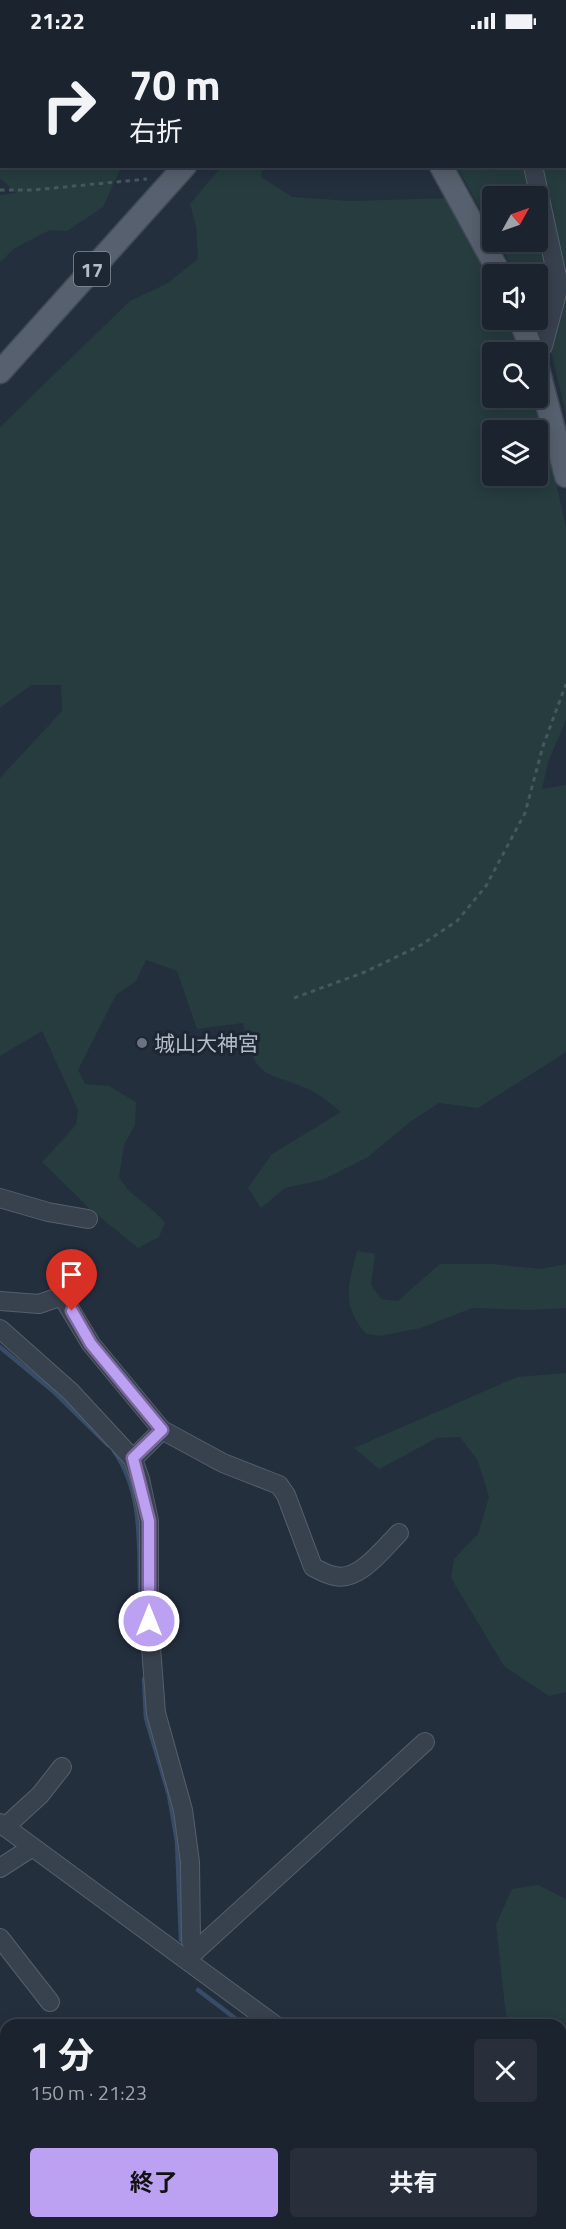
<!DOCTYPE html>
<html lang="ja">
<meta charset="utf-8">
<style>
:root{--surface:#1b232e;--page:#282f3a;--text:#f1f3f6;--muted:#a0a4aa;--line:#39404a;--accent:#bca0f2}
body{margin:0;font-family:"Titillium Web","Noto Sans JP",sans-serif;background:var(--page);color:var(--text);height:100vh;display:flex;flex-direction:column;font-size:22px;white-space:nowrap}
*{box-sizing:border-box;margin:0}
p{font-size:20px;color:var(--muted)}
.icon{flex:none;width:33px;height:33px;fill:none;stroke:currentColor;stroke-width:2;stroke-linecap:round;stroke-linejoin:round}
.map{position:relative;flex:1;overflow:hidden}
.sheet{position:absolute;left:0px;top:1977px;width:567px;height:210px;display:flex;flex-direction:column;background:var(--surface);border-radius:18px 18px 0 0;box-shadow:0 3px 15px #0003,0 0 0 2px var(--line)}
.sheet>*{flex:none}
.hud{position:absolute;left:0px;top:0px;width:567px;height:126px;box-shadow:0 3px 15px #0003,0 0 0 2px var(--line);background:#1b232e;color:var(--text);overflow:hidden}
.needle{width:39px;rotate:50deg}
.tools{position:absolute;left:482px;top:144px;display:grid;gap:12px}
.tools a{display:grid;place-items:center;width:66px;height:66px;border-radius:6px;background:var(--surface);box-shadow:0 3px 15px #0003,0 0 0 2px var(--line);font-size:30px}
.pin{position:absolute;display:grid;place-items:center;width:51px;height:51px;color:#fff;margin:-62px -26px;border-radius:50% 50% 50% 0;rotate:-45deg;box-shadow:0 0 6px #0007}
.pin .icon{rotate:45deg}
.me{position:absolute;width:66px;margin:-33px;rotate:0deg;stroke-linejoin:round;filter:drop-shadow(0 0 4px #0008)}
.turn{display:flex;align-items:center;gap:21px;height:126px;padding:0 30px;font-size:27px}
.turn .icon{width:78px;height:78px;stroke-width:2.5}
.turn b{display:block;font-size:42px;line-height:51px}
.round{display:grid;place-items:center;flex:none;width:63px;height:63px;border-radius:6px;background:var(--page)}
.overview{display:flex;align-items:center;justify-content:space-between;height:102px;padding:0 30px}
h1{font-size:36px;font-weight:700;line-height:45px}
.button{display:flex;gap:12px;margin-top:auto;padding:12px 30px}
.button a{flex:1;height:69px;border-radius:6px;background:var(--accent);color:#111;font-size:24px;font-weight:700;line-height:69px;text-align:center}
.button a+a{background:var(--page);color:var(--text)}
.status{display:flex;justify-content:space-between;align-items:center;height:42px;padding:0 30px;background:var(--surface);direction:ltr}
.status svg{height:16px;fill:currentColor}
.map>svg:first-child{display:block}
.green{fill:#263c3f;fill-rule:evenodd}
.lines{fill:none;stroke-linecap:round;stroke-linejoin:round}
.stream{stroke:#394c67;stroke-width:4.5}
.minor-casing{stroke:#565f6c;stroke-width:20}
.major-casing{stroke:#414a57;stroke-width:25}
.path{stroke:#44595c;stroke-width:3;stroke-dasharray:4.5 4.5;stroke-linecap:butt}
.minor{stroke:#38414e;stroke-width:18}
.major{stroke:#56606e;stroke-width:22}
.route-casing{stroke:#7a689d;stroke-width:15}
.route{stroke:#bca0f2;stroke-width:10}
.worship-dot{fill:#6b7280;stroke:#1d2633;stroke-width:2}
.labels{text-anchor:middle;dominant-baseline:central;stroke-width:6;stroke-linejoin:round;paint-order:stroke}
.shield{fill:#1d2633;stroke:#878f9c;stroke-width:1.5}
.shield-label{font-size:20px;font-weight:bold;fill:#b4bcc9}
.poi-label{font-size:21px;fill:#b4bcc9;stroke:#1d2633;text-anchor:start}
</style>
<div class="status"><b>21:22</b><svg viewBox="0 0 49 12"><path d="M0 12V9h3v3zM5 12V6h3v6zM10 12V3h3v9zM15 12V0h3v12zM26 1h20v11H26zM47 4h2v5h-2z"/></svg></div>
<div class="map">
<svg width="566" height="2187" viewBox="0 0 566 2187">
<rect width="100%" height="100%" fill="#242f3e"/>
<path class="green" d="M 566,9 L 566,372 L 549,301 L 537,275 L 537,232 L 516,232 L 498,200 L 537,200 L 537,154 L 492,154 L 492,188 L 457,125 L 566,124 Z
M 1,115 L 2,124 L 121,125 L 103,165 L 67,189 L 50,188 L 15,206 L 0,220 L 0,153 L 16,151 L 0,136 Z
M 221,125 L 262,125 L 261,135 L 292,155 L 350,159 L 451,156 L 492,236 L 492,278 L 512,278 L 524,310 L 492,310 L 492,356 L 537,356 L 566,485 L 566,678 L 548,720 L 542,747 L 566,743 L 566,1010 L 478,1066 L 439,1061 L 410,1080 L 368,1115 L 322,1138 L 285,1146 L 261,1166 L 248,1146 L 272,1112 L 341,1070 C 332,1064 324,1055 314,1050 C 265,1026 257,1044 243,981 L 197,987 L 177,929 L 146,918 L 136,939 L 116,953 L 78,1028 L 85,1042 L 109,1044 L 136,1060 L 135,1083 L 124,1103 L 119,1135 L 129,1149 L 155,1170 L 165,1181 L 159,1195 L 138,1206 L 89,1166 L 42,1120 L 76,1083 L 78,1068 L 42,989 L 0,1014 L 0,736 L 62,669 L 61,643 L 31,643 L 0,666 L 0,385 L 130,259 L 168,241 L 198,217 L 196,184 L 190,162 ZM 492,388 L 537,388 L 537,434 L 492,434 Z
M 357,1209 L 375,1212 L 371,1243 L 381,1257 L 398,1259 L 440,1222 L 492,1222 L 541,1227 L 566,1222 L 566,1266 L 529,1268 L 472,1266 L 421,1286 L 380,1294 L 366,1292 C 341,1263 348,1243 357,1209 Z
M 566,1331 L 566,1650 L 549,1654 L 504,1624 L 451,1536 L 454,1517 L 478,1492 L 489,1455 L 478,1419 L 460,1395 L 437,1396 L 379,1427 L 354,1406 L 517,1335 Z
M 538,1843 L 566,1857 L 566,2146 L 561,2146 L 561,1983 L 507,1983 L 496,1882 L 512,1847 Z"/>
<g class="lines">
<path class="stream" d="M 0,1305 L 53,1349 L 108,1403
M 114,1409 C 143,1450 139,1503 140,1551
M 144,1637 L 146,1676 L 169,1753 L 177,1799 L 181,1898
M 198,1948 L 244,1983
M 317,2181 L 319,2187"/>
<g class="minor-casing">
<path id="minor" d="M 566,16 L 566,14
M 533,124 L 559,244 L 543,304 L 537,311
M 0,1156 L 48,1170 L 88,1177
M 0,1259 L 39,1262 L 62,1254 L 91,1302 L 162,1388 L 223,1421 L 279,1443 L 286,1453 L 313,1525 C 319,1528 327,1533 335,1534 C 359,1540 384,1506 399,1491
M 0,1287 L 71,1350 L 133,1417 L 140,1437 L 149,1479 L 149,1579 L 156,1671 L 183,1768 L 190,1820 L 191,1899 L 196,1909
M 133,1417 L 162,1388
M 0,1781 L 275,1983
M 5,1785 L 40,1753 L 62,1725
M 0,1826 L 31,1806
M 0,1896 L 50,1960
M 189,1915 L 425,1700
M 0,2040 L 6,2035
M 0,2062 L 6,2062
M 333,2181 L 334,2187
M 550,2181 L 552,2187"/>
</g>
<g class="major-casing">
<path id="major" d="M 367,0 L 368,2
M 295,2 L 297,0
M 441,124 L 500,232
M 520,278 L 533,310
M 537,323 L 566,434
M 0,330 L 185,124"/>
</g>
<path class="path" d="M 0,148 L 33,148 L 147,137
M 294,956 L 365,930 L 421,903 L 457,879 L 486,844 L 525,771 L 543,704 L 566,642"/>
<use href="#minor" class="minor"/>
<use href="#major" class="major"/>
</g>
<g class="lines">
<g class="route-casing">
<path id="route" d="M 72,1269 L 91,1302 L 162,1388 L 133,1416 L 149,1479 L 149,1579"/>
</g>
<use href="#route" class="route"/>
</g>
<circle class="worship-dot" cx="142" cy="1001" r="6"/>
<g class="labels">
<rect class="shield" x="74" y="210" width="36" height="34" rx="4.5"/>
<g class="shield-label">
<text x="92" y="227">17</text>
</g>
<g class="poi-label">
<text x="154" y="1001">城山大神宮</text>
</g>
</g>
</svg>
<div class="tools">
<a><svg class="needle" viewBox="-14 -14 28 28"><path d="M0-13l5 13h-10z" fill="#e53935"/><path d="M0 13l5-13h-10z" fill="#a0a4aa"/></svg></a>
<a><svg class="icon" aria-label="sound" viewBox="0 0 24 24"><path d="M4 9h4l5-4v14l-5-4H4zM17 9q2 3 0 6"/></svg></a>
<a><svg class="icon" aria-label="search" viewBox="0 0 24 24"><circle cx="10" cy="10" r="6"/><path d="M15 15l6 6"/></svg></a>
<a><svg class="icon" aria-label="layers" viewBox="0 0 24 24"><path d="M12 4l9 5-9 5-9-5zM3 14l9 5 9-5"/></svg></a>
</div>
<div class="pin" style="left:72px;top:1269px;background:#d93025"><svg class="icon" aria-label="arrive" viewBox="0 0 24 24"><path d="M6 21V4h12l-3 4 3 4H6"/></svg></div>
<svg class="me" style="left:149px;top:1579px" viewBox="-20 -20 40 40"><circle r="17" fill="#bca0f2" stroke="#fff" stroke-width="3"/><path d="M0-11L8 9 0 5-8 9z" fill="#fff"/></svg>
<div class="hud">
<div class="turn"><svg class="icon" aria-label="right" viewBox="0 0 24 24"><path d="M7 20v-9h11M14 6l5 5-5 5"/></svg><div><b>70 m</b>右折</div></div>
</div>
<section class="sheet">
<div class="overview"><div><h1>1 分</h1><p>150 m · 21:23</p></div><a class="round"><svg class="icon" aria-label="close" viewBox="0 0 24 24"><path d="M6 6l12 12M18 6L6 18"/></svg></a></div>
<div class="button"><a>終了</a><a>共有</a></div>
</section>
</div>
